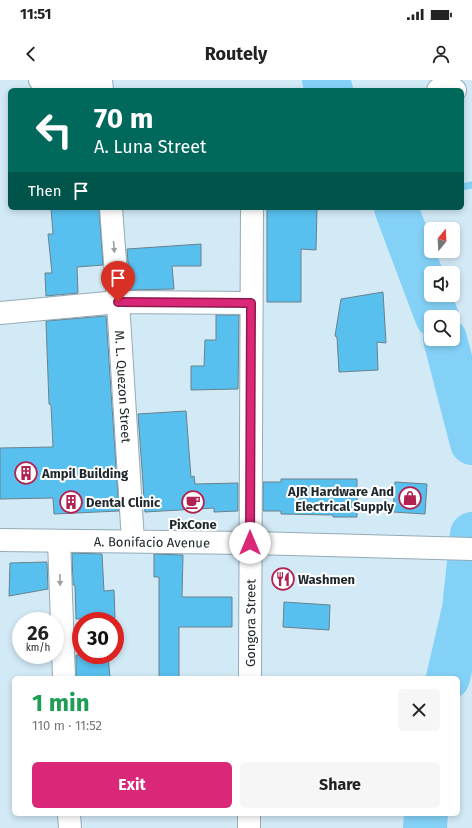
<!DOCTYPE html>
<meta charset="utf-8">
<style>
:root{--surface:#fff;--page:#f6f6f6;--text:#222;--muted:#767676;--accent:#db2777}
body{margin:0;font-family:"Fira Sans",sans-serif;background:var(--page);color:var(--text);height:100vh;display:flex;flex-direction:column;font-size:15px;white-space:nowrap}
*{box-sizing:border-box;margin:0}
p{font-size:13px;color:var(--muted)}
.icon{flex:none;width:22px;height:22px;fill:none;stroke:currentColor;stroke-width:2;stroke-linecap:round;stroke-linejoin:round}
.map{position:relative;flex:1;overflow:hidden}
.panel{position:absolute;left:12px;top:596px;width:448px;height:140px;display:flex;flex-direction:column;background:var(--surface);border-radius:6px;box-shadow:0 2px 6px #0003}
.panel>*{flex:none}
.hud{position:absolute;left:8px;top:8px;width:456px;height:122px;border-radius:6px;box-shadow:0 2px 6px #0003;background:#00695c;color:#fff;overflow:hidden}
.needle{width:26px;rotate:18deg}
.fabs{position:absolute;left:424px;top:142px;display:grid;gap:8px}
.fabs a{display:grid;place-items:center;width:36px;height:36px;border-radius:6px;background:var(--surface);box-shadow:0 2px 6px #0003;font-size:20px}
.speed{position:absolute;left:12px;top:532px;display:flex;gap:8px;font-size:20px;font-weight:700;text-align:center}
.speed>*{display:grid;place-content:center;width:52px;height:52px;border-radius:50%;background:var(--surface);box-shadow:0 2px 6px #0003;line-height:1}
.speed small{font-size:10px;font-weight:400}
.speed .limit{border:6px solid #d22;background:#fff;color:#111}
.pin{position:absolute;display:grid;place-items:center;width:34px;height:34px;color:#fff;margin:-41px -17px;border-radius:50% 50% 50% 0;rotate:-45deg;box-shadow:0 0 4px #0007}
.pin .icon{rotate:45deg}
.me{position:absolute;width:44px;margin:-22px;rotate:0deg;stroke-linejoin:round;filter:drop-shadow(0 0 3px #0008)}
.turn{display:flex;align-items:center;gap:14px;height:84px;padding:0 20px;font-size:18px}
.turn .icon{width:52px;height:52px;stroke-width:2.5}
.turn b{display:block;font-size:28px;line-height:34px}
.then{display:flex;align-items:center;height:38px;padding:0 20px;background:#0003;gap:8px;font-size:15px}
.round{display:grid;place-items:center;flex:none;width:42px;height:42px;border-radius:6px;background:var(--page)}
.summary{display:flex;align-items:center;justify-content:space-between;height:68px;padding:0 20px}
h1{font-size:24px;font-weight:700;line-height:30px;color:#1e9e55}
.action{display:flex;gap:8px;margin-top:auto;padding:8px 20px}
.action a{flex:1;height:46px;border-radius:6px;background:var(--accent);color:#fff;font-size:16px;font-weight:700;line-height:46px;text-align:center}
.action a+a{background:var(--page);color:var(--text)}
.status{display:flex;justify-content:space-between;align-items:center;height:28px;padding:0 20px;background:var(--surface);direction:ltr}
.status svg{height:11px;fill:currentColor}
header{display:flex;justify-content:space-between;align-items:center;height:52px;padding:0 20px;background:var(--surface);font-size:18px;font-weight:700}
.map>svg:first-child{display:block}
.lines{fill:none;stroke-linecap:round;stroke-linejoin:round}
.stream{stroke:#84d1f7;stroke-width:7}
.river{stroke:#84d1f7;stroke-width:44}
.building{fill:#58c0ef;stroke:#6b818c}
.minor-casing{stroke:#94abb7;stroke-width:24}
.tertiary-casing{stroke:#94abb7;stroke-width:24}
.secondary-casing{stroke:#94abb7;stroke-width:24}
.minor{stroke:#fff;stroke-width:22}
.tertiary{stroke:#fff;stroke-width:22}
.secondary{stroke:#fff;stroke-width:22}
.oneway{fill:#9b9fa1}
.route-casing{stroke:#8e194d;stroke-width:10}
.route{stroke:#db2777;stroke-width:7}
.labels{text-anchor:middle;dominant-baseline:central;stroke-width:4;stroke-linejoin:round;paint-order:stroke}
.street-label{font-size:13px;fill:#20292e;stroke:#fff}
.poi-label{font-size:13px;font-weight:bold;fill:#20292e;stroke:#fff;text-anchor:start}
</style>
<div class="status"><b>11:51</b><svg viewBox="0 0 49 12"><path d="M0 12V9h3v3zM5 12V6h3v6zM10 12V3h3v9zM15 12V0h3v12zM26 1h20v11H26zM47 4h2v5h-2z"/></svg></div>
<header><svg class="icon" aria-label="back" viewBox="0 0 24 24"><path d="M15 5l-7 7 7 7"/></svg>Routely<svg class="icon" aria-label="person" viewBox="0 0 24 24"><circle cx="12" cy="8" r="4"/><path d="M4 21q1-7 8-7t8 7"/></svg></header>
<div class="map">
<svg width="472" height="748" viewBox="0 0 472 748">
<rect width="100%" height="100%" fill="#d2e9f6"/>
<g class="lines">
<path class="stream" d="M 462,107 L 472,105"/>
<path class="river" d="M 324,0 L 331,10
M 396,128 L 437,237
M 445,259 L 472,363
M 448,598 L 464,529 L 472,454
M 425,748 L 426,734"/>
</g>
<path class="building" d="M 51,128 L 99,128 L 103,185 L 77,187 L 78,213 L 46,216 L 45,193 L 52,193 L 48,154 L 53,154 Z
M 267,128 L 317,128 L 316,170 L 301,169 L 301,222 L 267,222 Z
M 201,164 L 201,186 L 172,186 L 174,209 L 130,210 L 127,169 Z
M 383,212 L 386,263 L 377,262 L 378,290 L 339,292 L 337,257 L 335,256 L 341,219 Z
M 216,235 L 239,235 L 238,309 L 191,310 L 191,286 L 204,286 L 205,260 L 216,260 Z
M 106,236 L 119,431 L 54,434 L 53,418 L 0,419 L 0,368 L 53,367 L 51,325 L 49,324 L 46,241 Z
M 186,331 L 191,397 L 194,396 L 195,404 L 238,403 L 238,431 L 214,432 L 214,428 L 145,432 L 138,334 Z
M 281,399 L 357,399 L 357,437 L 333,437 L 333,435 L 281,434 L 281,431 L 263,431 L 263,402 L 281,402 Z
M 395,402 L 427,404 L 425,434 L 393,432 Z
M 72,473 L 102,474 L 104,511 L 114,510 L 115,538 L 76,539 L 75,505 L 73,505 Z
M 154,474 L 183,475 L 182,517 L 232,517 L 232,547 L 179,547 L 179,598 L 159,598 L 159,497 L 154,497 Z
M 47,482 L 48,509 L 9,516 L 10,483 Z
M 284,522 L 330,525 L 329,550 L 283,547 Z
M 76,575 L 108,575 L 110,598 L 76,598 Z"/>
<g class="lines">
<g class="minor-casing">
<g id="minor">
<path d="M 101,0 L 102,10"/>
<path id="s1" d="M 111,128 L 118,222 L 133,461"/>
<path d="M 0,233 L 118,222 L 251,223"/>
<path d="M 59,461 L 64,598"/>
<path id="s2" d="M 250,598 L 252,128"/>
<path d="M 69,734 L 70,748"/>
<path d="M 249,748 L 249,734"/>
</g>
</g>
<g class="tertiary-casing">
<path id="tertiary" d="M 40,0 L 88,10
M 438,10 L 448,9 L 455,10"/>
</g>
<g class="secondary-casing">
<g id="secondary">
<path id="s3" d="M 0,460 L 250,463 L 472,469"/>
</g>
</g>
<use href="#minor" class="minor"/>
<use href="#tertiary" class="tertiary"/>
<use href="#secondary" class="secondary"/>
</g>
<defs><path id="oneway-solid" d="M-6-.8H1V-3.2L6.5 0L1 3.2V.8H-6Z"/></defs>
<g class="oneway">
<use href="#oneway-solid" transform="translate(114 167) rotate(86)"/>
<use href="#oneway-solid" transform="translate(60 500) rotate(88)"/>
</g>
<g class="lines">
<g class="route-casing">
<path id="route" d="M 118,222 L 251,223 L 250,463"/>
</g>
<use href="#route" class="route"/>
</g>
<defs>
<g id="building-ring" transform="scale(1.15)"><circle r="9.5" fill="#fff" stroke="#b22251" stroke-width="1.5"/><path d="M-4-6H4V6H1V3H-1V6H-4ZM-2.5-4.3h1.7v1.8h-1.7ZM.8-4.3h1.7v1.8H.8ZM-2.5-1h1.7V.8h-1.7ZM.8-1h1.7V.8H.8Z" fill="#b22251"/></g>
<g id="shop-ring" transform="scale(1.15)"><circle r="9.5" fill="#fff" stroke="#b22251" stroke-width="1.5"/><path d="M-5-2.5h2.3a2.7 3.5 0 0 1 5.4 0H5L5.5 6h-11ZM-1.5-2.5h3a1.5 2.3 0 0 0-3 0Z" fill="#b22251"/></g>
<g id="cafe-ring" transform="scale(1.15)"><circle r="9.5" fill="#fff" stroke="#b22251" stroke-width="1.5"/><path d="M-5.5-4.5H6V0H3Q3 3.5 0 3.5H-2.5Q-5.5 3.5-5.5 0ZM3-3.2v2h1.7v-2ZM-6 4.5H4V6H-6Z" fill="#b22251"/></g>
<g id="restaurant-ring" transform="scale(1.15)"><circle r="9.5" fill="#fff" stroke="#b22251" stroke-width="1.5"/><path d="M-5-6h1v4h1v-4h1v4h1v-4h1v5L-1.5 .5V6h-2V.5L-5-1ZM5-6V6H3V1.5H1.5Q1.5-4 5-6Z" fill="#b22251"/></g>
</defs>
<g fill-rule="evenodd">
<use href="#building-ring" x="26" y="393"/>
<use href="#shop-ring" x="410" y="418"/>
<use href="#building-ring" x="71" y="422"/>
<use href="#cafe-ring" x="193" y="422"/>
<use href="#restaurant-ring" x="283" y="499"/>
</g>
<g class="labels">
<g class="street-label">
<text stroke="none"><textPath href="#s1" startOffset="179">M. L. Quezon Street</textPath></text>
<text stroke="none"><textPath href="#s3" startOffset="152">A. Bonifacio Avenue</textPath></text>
<text stroke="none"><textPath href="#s2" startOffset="55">Gongora Street</textPath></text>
</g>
<g class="poi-label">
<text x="42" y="393">Ampil Building</text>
<text x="394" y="411" text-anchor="end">AJR Hardware And<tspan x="394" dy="15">Electrical Supply</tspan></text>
<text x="86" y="422">Dental Clinic</text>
<text x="193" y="444" text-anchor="middle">PixCone</text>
<text x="298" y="499">Washmen</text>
</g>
</g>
</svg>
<div class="fabs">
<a><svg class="needle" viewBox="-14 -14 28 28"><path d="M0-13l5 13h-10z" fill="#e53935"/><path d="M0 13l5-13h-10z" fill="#767676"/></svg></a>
<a><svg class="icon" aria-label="sound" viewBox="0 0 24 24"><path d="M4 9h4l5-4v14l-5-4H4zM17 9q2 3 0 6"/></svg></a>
<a><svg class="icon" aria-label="search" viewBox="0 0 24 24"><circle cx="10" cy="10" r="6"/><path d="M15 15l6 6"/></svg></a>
</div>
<div class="speed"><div>26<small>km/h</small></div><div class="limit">30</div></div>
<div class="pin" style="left:118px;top:222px;background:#d93025"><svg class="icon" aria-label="arrive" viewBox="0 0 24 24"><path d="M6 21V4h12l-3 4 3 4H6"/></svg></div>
<svg class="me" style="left:250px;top:463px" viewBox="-20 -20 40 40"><circle r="19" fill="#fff"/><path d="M0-13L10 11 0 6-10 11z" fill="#db2777"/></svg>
<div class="hud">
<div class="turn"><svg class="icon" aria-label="left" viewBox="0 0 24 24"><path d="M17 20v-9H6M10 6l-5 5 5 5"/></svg><div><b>70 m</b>A. Luna Street</div></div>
<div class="then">Then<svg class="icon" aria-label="arrive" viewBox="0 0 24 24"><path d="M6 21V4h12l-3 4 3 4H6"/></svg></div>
</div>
<section class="panel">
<div class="summary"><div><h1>1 min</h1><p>110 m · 11:52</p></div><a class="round"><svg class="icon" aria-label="close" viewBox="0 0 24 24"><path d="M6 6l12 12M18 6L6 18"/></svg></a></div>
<div class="action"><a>Exit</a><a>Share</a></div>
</section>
</div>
